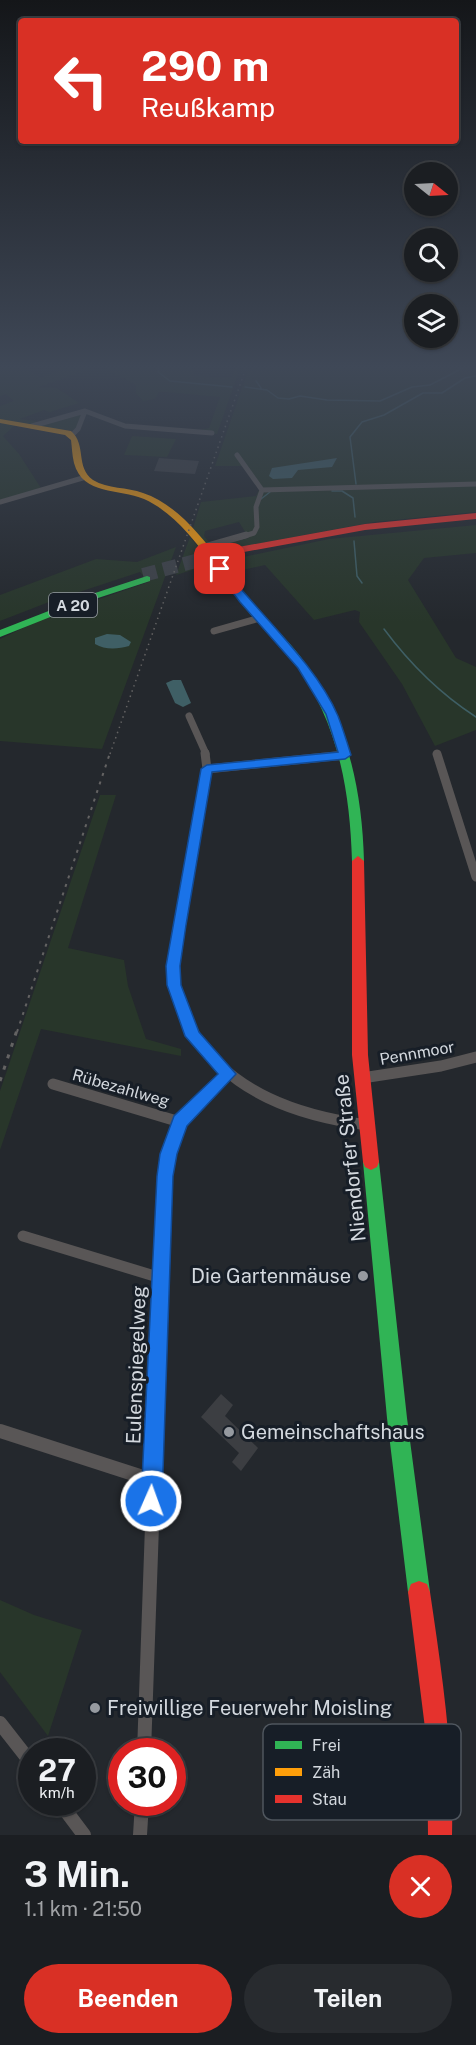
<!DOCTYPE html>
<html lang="de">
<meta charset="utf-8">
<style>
:root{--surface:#1b1e22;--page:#282b2f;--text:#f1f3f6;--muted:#a0a2a5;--line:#393c40;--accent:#d93025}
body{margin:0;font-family:"Public Sans",sans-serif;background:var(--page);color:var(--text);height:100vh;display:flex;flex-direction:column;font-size:22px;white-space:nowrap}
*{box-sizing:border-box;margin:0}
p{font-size:20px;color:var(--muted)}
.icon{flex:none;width:33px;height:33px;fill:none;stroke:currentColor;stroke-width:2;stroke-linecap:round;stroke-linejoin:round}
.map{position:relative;height:1835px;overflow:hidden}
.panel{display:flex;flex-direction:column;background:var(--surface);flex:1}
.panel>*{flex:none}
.hud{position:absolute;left:18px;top:18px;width:441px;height:126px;border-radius:6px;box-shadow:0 2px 4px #0004,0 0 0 2px var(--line);background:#d93025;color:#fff;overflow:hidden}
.needle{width:39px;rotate:108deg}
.tools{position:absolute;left:404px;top:162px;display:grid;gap:12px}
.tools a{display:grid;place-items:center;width:54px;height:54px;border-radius:50%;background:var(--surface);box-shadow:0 2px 4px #0004,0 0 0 2px var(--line);font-size:30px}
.speed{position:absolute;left:18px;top:1738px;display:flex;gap:12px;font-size:30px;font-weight:700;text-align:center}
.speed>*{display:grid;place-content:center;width:78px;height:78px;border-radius:50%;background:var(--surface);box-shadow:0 2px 4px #0004,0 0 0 2px var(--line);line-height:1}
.speed small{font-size:15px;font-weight:400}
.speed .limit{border:9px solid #d22;background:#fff;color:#111}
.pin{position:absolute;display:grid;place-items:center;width:51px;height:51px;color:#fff;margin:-26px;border-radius:12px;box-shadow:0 3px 9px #0006}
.me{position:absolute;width:66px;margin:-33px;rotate:2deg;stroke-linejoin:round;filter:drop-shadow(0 0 4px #0008)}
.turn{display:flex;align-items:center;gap:21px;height:126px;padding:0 24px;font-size:27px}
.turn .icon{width:78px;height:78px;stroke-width:2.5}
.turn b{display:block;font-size:42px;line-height:51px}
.round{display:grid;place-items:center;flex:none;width:63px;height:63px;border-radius:32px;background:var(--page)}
.overview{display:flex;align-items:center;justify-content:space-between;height:102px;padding:0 24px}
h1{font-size:36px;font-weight:700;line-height:45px}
.button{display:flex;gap:12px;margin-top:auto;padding:12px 24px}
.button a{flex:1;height:69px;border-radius:36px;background:var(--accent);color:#fff;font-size:24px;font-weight:700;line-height:69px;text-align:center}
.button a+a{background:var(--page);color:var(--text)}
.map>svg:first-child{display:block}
.green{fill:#28362a;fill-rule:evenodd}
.water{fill:#3f5f65}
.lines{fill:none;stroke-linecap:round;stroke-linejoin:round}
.stream{stroke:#3f5f65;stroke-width:1.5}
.building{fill:#3c3e42}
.highway-tunnel{stroke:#3e4248;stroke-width:14;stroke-dasharray:14 7;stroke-linecap:butt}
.street-far4{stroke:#595656;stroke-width:5}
.street-far3{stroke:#595656;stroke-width:7}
.street-far2{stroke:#595656;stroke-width:9}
.street-far1{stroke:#595656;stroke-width:11}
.street{stroke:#595656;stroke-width:14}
.fast{fill:#30b455;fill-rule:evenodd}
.slow{fill:#ff9f0a;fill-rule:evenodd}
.jam{fill:#e5322d;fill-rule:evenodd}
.rail-far2{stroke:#646363;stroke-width:1.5;stroke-dasharray:1.5 4;stroke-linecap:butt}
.rail-far1{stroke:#646363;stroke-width:2;stroke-dasharray:3 6;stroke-linecap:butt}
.rail{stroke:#646363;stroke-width:3;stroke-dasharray:4 8;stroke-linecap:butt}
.route{fill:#1a73e8;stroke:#114b97;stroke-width:1.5}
.poi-dot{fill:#969aa0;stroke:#171e27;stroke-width:2}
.labels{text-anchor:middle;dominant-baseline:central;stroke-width:6;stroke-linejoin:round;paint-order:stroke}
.shield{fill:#171e27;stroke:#9ba0a7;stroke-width:1.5}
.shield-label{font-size:15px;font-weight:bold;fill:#d3d8de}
.street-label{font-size:16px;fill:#d3d8de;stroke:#171e27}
.near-street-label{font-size:20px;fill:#d3d8de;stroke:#171e27}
.near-poi-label{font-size:20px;fill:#d3d8de;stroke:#171e27;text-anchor:start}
.key{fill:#171e27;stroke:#4f565e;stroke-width:1.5}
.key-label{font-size:16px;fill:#d3d8de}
</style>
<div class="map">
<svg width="476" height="1835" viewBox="0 0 476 1835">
<rect width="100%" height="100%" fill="#24282d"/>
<path class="green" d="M 12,365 L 21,365 L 41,378 L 58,371 L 47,365 L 190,365 L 195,376 L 232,378 L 236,365 L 241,365 L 217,434 L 201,430 L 209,428 L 220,397 L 166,392 L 159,392 L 155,399 L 143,401 L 136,393 L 136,385 L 100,365 L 39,387 L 57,388 L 79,403 L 50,412 L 44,410 L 20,419 L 35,421 L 40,425 L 82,414 L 75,431 L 0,421 L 0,406 L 14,401 L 6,394 L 0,396 L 0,368 Z
M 250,365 L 476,365 L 476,512 L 374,522 L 230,549 L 238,558 L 329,539 L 476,525 L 476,553 L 424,558 L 408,580 L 456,658 L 476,667 L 476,730 L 435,746 L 402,684 L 359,622 L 360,612 L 355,610 L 314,620 L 265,565 L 228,573 L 193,528 L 201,502 L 256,496 L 261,486 L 246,466 L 215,466 ZM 239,522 L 249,538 L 213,547 L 204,536 L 205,531 Z
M 0,423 L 15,425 L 3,436 L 19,454 L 41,488 L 0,500 Z
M 132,436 L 176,439 L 167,457 L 124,455 Z
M 190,537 L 212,564 L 176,575 Z
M 176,547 L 102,749 L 0,741 L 0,639 L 44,618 L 149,582 L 140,572 L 49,602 L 0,621 L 0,595 L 96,559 L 137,562 Z
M 100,795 L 116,795 L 68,948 L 124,960 L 128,986 L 146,1039 L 181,1049 L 181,1056 L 41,1029 L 0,1150 L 0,1091 Z
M 0,1600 L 34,1615 L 82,1630 L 48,1736 L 0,1672 Z"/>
<path class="water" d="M 337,458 L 332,467 L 298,470 L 292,478 L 273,479 L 269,476 L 272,468 Z
M 107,634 L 120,635 L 131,642 L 129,646 C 118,649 105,650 95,644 L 95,638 Z
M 173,680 L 181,680 L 191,703 L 183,707 L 175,703 L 166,683 Z"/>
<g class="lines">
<path class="stream" d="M 160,365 L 158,372 L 170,381 L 232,387
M 256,381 L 261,388
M 245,387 L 267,390 L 278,398 L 289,399 L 300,396 L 327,400 L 380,401 L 412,387 L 430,385 L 469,365
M 356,484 L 350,437 L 362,422 L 384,415 L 423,393 L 442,393 L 465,378 L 476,376
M 332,491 L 342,491 L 353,498 L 355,517
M 261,499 L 270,492
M 354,541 L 357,576 L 362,583
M 384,629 C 410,664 439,693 476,717"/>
</g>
<path class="building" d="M 159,458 L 199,461 L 195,474 L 154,471 Z
M 221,1394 L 233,1405 L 225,1416 L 258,1448 L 241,1471 L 232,1462 L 239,1453 L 201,1417 Z"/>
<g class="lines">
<path class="highway-tunnel" d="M 143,575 L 233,551"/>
<path class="street-far4" d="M 32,426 L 85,411 L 125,426 L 212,433
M 72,435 L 78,429 L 85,411
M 237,455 L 262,490
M 262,490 L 476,484
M 0,502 L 86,477
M 241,537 L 254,533 L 257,527 L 256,507 L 262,490"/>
<path class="street-far3" d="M 204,547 L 246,535
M 214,631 L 260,618
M 189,716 L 206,754"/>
<path class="street-far2" d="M 205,753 L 207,769
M 437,754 L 476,877
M 193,1032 L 177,996 L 173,970 L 207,769 L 345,755"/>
<path class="street-far1" d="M 192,1030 C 229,1093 299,1116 367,1125
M 362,1078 L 441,1066 L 476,1057
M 53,1084 L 180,1122
M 23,1236 L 161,1278
M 157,1385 L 165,1176 L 168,1154 L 180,1122 L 228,1074"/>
<path class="street" d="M 0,1431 L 152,1480
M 0,1723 L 32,1764
M 144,1752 L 157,1384
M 60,1803 L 84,1835
M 140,1835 L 142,1803"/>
<path class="fast" d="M 211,558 L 217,558 C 231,576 244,595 260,612 C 273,627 288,640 300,656 C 346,716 362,786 364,861 L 363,864 L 358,866 L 352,861 C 350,788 337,717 291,659 C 279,643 264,629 251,615 C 236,597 223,579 209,560 Z
M 147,576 L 150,577 L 150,581 L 98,598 L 0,637 L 0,630 L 92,594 Z
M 371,1154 L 377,1157 L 379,1162 L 407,1418 L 430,1592 L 427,1600 L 419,1603 L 411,1600 L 408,1592 L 387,1418 L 363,1162 L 365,1157 Z"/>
<path class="slow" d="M 0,419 L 71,431 C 87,445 75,467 93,480 C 108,489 127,487 143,493 C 174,503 200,534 219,560 L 211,562 C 193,538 171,511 144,499 C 119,488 83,496 74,463 C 72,455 72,447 71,440 L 65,435 L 0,423 Z"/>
<path class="jam" d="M 476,513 L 476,519 L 365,530 L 233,554 L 228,551 L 233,548 L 365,524 Z
M 358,856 L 364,861 L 368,1055 L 379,1162 L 377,1167 L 371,1170 L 365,1167 L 363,1162 L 352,1055 L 352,861 Z
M 419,1581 L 427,1584 L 430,1592 C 442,1673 454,1753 452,1835 L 428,1835 L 427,1744 L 408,1592 L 411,1584 Z"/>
<path class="rail-far2" d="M 110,754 L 247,365"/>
<path class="rail-far1" d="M 17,1032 L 110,753"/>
<path class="rail" d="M 0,1081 L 17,1030"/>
</g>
<linearGradient id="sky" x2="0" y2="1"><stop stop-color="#141619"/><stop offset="0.59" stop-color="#3f4857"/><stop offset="1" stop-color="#3f4857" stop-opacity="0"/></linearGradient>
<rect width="476" height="622" fill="url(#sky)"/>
<path class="route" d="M 220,566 L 223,567 C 258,613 316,664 338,716 C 343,729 347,742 351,755 L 345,759 L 212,772 L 186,925 L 180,966 L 181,985 L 199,1032 L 236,1074 L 187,1126 L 177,1154 L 173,1176 L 162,1501 L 159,1509 L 151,1512 L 144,1509 L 141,1501 L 157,1176 L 160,1154 L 174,1116 L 218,1074 L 185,1036 L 167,985 L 166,966 L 201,769 L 207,765 L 338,752 L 326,714 L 298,668 L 240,602 L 215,569 Z"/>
<g class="poi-dot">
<circle cx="363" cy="1276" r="6"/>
<circle cx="229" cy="1432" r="6"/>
<circle cx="95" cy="1708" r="6"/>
</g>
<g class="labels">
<rect class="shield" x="49" y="593" width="48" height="24" rx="4.5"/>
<g class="shield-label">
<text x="73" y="605">A 20</text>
</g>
<g class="street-label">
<text transform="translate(417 1053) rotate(-10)">Pennmoor</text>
<text transform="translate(121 1088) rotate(16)">Rübezahlweg</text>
</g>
<g class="near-street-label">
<text transform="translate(350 1158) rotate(-96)">Niendorfer Straße</text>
<text transform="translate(136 1365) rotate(-88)">Eulenspiegelweg</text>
</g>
<g class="near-poi-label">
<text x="351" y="1276" text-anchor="end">Die Gartenmäuse</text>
<text x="241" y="1432">Gemeinschaftshaus</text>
<text x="107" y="1708">Freiwillige Feuerwehr Moisling</text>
</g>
</g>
<rect x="263" y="1724" width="198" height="96" rx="9" class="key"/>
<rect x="275" y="1741" width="27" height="8" fill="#30b455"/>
<rect x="275" y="1768" width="27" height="8" fill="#ff9f0a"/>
<rect x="275" y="1795" width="27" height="8" fill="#e5322d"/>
<g class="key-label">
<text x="312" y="1751">Frei</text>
<text x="312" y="1778">Zäh</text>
<text x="312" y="1805">Stau</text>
</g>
</svg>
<div class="tools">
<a><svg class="needle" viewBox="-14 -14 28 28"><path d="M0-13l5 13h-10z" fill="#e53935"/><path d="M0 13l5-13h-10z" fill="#a0a2a5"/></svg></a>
<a><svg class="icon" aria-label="search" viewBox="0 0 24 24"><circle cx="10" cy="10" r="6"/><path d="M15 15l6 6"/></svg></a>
<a><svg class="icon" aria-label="layers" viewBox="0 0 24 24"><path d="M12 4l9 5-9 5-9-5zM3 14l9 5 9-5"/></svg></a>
</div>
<div class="speed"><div>27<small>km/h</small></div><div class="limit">30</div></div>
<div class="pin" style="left:220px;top:569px;background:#d93025"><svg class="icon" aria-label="arrive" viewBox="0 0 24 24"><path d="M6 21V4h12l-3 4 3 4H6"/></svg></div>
<svg class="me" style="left:151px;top:1501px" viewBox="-20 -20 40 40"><circle r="17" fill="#1a73e8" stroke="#fff" stroke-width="3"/><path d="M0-11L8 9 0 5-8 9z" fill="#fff"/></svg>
<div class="hud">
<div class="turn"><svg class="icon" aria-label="left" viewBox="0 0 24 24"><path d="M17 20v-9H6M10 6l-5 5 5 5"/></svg><div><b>290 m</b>Reußkamp</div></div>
</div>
</div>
<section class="panel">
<div class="overview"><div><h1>3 Min.</h1><p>1.1 km · 21:50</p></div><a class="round" style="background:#d93025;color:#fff"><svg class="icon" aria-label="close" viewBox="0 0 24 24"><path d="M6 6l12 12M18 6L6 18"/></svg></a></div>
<div class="button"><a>Beenden</a><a>Teilen</a></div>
</section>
